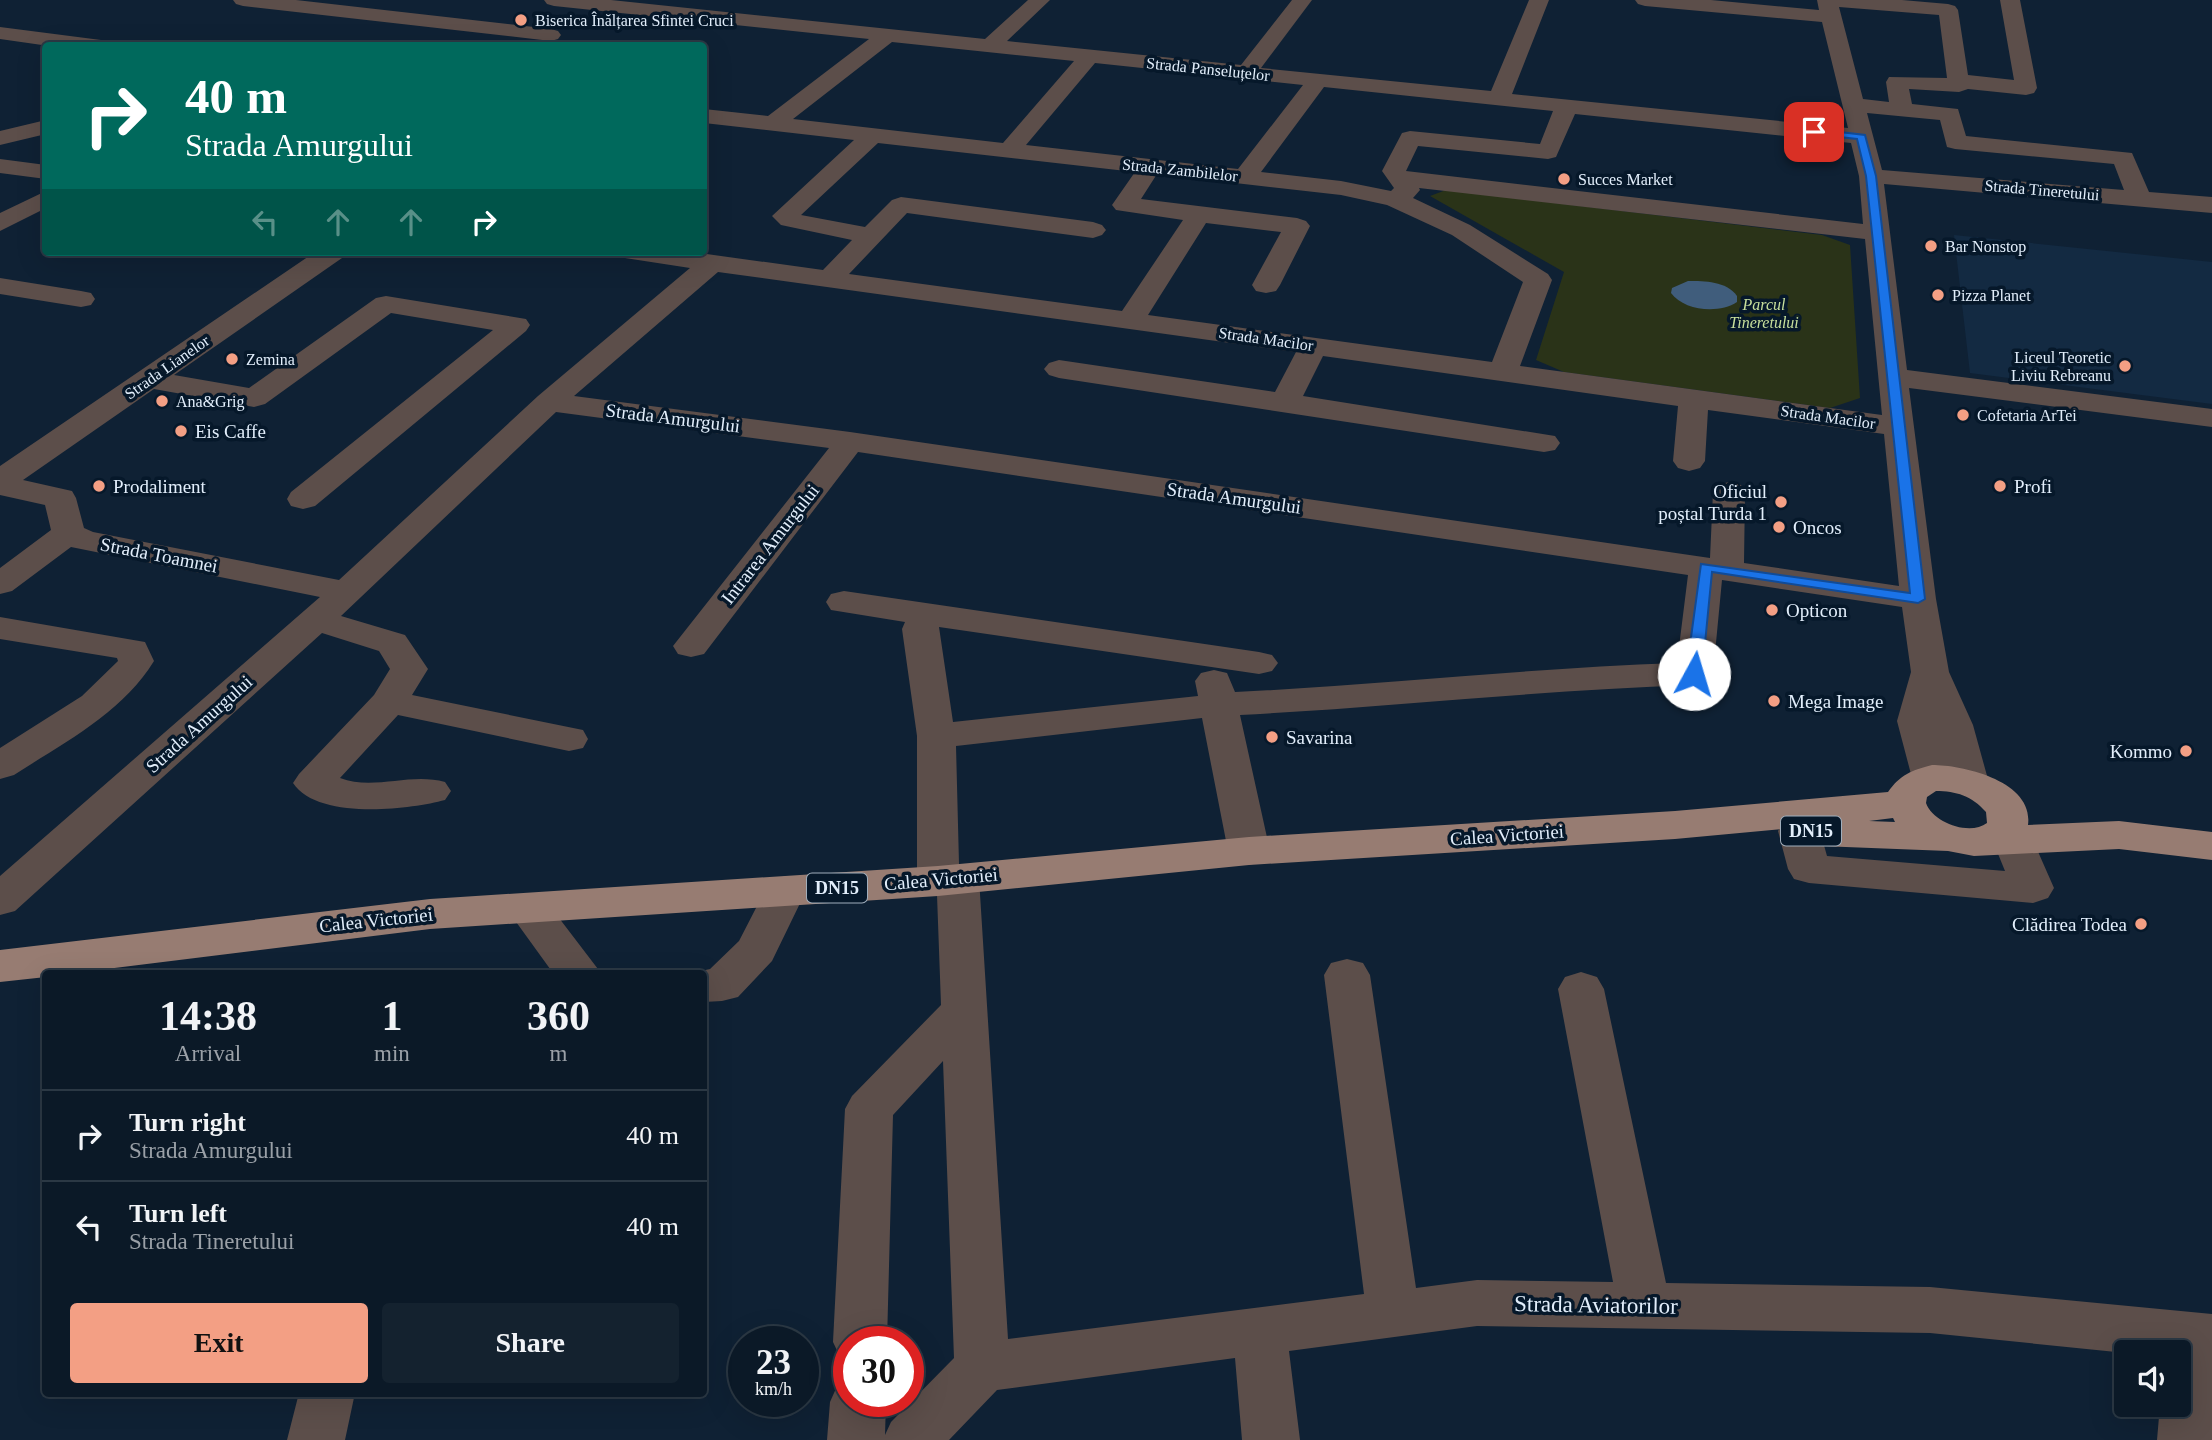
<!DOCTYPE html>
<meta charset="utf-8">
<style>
:root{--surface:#0b1927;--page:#14222f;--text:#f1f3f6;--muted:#9aa0a7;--line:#2b3844;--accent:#f39f84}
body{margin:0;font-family:Georgia,serif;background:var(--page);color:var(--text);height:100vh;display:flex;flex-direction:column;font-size:26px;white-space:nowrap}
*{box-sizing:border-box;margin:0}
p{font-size:23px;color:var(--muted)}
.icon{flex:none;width:38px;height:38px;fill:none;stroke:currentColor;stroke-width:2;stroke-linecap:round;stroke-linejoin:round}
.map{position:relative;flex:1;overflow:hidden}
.details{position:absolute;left:42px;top:970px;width:665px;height:427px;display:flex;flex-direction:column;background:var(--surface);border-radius:7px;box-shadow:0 7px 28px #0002,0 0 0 2px var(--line)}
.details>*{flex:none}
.banner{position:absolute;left:42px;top:42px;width:665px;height:214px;border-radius:7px;box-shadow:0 7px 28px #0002,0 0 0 2px var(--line);background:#00695c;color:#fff;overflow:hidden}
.tools{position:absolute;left:2114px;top:1340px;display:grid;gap:14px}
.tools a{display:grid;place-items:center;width:77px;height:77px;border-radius:7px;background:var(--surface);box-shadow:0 7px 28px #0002,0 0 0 2px var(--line);font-size:35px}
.speed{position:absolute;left:728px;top:1326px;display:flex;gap:14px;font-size:35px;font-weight:700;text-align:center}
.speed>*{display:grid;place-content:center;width:91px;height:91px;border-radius:50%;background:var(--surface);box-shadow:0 7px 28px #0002,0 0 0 2px var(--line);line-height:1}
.speed small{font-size:18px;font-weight:400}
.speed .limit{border:10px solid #d22;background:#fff;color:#111}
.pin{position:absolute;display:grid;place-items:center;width:60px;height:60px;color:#fff;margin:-30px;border-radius:14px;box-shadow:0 4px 10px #0006}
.me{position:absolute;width:77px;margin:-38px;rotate:6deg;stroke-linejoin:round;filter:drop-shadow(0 0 5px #0008)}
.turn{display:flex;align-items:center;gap:24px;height:147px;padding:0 28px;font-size:32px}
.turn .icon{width:91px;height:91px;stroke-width:2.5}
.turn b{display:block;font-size:49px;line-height:60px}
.lanes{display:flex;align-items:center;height:66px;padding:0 28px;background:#0003;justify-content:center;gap:35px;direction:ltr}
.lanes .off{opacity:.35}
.eta{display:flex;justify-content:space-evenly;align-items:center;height:119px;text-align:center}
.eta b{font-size:42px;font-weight:800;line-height:49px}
.cta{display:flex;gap:14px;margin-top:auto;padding:14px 28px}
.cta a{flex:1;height:80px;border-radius:7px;background:var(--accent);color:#111;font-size:28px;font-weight:800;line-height:80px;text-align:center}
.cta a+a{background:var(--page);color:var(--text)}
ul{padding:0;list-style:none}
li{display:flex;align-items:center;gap:21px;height:91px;padding:0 28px;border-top:2px solid var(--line)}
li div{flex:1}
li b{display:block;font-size:26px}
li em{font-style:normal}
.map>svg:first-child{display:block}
.built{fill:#132a42}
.green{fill:#2a3318}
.water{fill:#405d7c}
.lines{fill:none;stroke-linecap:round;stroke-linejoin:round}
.minor{fill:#5c4e4a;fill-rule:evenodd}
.major{fill:#977c72;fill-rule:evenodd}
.route{fill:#1a73e8;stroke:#114b97;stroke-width:2}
.poi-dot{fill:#f39f84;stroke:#06182a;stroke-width:2.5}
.labels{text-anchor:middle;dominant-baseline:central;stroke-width:7;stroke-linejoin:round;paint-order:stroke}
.far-poi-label{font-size:16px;fill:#e2eefb;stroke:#06182a;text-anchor:start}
.far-street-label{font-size:16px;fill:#e2eefb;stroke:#06182a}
.far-park-label{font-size:16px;font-style:italic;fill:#c7df9c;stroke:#06182a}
.shield{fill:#06182a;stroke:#a0aebc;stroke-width:2}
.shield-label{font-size:18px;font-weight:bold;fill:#e2eefb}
.street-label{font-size:19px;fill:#e2eefb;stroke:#06182a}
.poi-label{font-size:19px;fill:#e2eefb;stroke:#06182a;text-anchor:start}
.near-street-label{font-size:23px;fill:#e2eefb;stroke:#06182a}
</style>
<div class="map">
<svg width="2212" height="1440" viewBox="0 0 2212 1440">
<rect width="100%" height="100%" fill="#0f2134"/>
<path class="built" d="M 1954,235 L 2212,262 L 2212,404 L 1970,373 Z"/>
<path class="green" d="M 1446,190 L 1822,235 L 1850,245 L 1860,398 L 1830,408 L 1564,372 L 1536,360 L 1564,272 L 1430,196 Z"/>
<path class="water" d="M 1688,281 C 1705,281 1726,281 1737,296 L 1737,302 C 1719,314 1684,311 1671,293 L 1672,288 Z"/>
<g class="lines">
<path class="minor" d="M 233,0 L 296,0 L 551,29 L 558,31 L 561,35 L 558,39 L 551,41 L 243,6 L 236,4 Z
M 544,0 L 611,0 L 985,39 L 1028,0 L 1050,0 L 1007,41 L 1241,65 L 1292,0 L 1312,0 L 1261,68 L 1491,91 L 1529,0 L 1549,0 L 1512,94 L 1848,128 L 1822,22 L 1645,6 L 1638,4 L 1635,0 L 1711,0 L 1819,10 L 1817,0 L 1902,0 L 1948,4 L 1955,6 L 1958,10 L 1968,75 L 2014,80 L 2000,0 L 2020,0 L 2037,88 L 2034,93 L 2026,95 L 1968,89 L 1959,92 L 1909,89 L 1912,104 L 1958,109 L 1966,136 L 2132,153 L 2149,192 L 2212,197 L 2212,213 L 1884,184 L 1907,370 L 2212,409 L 2212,427 L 1909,388 L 1936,599 L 1949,672 L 1973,725 L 1989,783 L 1983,792 L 1969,796 L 1955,792 L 1949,783 L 1946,787 L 1932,791 L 1918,787 L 1912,778 L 1897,721 L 1911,672 L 1902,607 L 1722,580 L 1713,674 L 1707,682 L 1694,685 C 1542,690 1392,707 1240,715 L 1270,851 L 1264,861 L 1249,865 L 1234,861 L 1228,851 L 1202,718 L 956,746 L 959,864 L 973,868 L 979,878 L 1008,1339 L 1364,1294 L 1324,975 L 1331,963 L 1347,959 L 1363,963 L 1370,975 L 1416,1288 L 1477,1280 L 1613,1282 L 1558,989 L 1565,977 L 1581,972 L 1597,977 L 1604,989 L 1666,1283 L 1930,1287 L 2212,1314 L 2212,1440 L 2157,1440 L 2160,1405 L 2179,1405 L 2179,1353 L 2126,1353 L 1930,1333 L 1477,1326 L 1289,1351 L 1300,1440 L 1242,1440 L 1235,1358 L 997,1390 L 949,1440 L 827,1440 L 830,1402 L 838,1384 L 849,1380 L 849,1402 L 886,1402 L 885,1435 L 891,1422 L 954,1358 L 943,1061 L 893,1115 L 887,1342 L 849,1342 L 849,1362 L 841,1359 L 833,1342 L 845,1109 L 852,1096 L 941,1005 L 937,895 L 923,891 L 917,881 L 917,736 L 902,629 L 905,622 L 831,610 L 826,602 L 831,594 L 844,591 L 1259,652 L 1272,655 L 1278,663 L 1272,671 L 1259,674 L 939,627 L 953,722 L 1198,696 L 1195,681 L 1201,673 L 1214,670 L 1227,673 L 1235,692 C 1383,685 1529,668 1677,663 L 1688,575 L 858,452 L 704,654 L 691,657 L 678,654 L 673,646 L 829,448 L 556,412 L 341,616 L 405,635 L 428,669 L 412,695 L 583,730 L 588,739 L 583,748 L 569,751 L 398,715 L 340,778 C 374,791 410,772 445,782 L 451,791 L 445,800 C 408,810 317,820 293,783 L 299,774 L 374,695 L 390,669 L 379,651 L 322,633 L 15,911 L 0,915 L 0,876 L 320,597 L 71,547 L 12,591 L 0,594 L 0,568 L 51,530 L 45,505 L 0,495 L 0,466 L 315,252 L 346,252 L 342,258 L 174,375 L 249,388 L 376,298 L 386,296 L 526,319 L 530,325 L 526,331 L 315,506 L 303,509 L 291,506 L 287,499 L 291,492 L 493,330 L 391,313 L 265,404 L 254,407 L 154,389 L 23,480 L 72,491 L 76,498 L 84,528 L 93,532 L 339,580 L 538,396 L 690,268 L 625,258 L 621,252 L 692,252 L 823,270 L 852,240 L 781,225 L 772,216 L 854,140 L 704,123 L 704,109 L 768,116 L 869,39 L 554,6 L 547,4 ZM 1839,7 L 1939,15 L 1947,78 L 1889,77 L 1886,82 L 1889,102 L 1863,99 ZM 892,42 L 1074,61 L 1003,143 L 793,119 ZM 1095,63 L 1303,85 L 1238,169 L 1026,145 ZM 1324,87 L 1553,111 L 1540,144 L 1410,131 L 1402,133 L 1382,171 L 1394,188 L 1391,191 L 1341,181 L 1261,172 ZM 1867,113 L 1940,120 L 1947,147 L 1955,149 L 2114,164 L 2124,190 L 1882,170 ZM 1575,114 L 1851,143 L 1859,176 L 1863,224 L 1406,171 L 1418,146 L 1548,159 L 1556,157 ZM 878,143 L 1135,172 L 1112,205 L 1116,210 L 1183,220 L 1122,311 L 849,274 L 907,213 L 1093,238 L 1102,235 L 1106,230 L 1102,225 L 1093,222 L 901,197 L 892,200 L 865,227 L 801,215 ZM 1157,174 L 1341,195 L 1387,205 L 1452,235 L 1523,282 L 1492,362 L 1148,315 L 1206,223 L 1281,232 L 1252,285 L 1256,291 L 1266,293 L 1276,291 L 1280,285 L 1310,226 L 1306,221 L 1297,218 L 1141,199 ZM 1419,188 L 1865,239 L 1882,415 L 1520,366 L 1552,280 L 1548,274 L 1470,225 L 1413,198 L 1420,190 ZM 718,272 L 1296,352 L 1275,392 L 1059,360 L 1049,363 L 1044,369 L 1049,375 L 1059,378 L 1544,452 L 1555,450 L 1560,443 L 1555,436 L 1303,396 L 1323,356 L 1678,406 L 1673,461 L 1678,468 L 1689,471 L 1700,468 L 1705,461 L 1708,410 L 1884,434 L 1899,586 L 1744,563 L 1745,492 L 1741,485 L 1729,482 L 1717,485 L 1713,492 L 1710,558 L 850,432 L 574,396 Z
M 0,27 L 101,40 L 111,46 L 49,46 L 0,39 Z
M 46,120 L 46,134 L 0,145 L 0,131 Z
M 0,159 L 46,165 L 46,179 L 0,173 Z
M 46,191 L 46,208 L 0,231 L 0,213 Z
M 0,278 L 81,291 L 91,293 L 95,299 L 91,305 L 81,307 L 0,294 Z
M 0,617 L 145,642 L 154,661 C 122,713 65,742 14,775 L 0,779 L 0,748 L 82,696 L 118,661 L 117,658 L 0,639 Z
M 1799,817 L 1814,821 L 1820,831 L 1827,856 L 2005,871 L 1992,839 L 1998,829 L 2013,825 L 2028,829 L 2054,888 L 2048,898 L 2033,903 L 1809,883 L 1794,879 L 1788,869 L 1778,831 L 1784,821 Z
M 785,876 L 800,881 L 806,891 L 772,961 L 738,997 L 722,1001 L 704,1002 L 704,973 L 692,973 L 710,969 L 739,941 L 770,881 Z
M 528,893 L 543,897 L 601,973 L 553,973 L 506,908 L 513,897 Z
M 299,1393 L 355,1393 L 345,1440 L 287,1440 Z"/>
<path class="major" d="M 1932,765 C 1963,765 2034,781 2028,825 L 2119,821 L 2212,832 L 2212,860 L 2119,849 L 1974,856 L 1948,851 L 1820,846 L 1805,842 L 1799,832 L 1803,827 L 1675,839 L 1249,865 L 938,896 L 430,929 L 74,973 L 46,973 L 46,977 L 0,982 L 0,950 L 430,899 L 938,866 L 1249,837 L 1675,811 L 1888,792 C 1900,775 1912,770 1932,765 ZM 1936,791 C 1956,791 1972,796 1986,812 L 1987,823 C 1970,836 1933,823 1926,803 L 1927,797 ZM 1893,818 L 1895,822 L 1869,821 Z"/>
</g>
<path class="route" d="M 1814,129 L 1865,135 L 1876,176 L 1925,599 L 1918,603 L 1712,572 L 1702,674 L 1694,679 L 1686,674 L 1701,564 L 1910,593 L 1866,176 L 1857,139 L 1811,134 L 1811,130 Z"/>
<g class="poi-dot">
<circle cx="521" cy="20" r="7"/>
<circle cx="1564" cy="179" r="7"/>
<circle cx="1931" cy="246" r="7"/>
<circle cx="1938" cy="295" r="7"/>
<circle cx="232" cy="359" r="7"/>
<circle cx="2125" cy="366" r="7"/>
<circle cx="162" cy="401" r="7"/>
<circle cx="1963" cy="415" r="7"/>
<circle cx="181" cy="431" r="7"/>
<circle cx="99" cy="486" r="7"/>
<circle cx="2000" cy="486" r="7"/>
<circle cx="1781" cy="502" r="7"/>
<circle cx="1779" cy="527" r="7"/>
<circle cx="1772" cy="610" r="7"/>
<circle cx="1774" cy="701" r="7"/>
<circle cx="1272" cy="737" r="7"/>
<circle cx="2186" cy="751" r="7"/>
<circle cx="2141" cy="924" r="7"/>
</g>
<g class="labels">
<g class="far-poi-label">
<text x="535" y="20">Biserica Înălțarea Sfintei Cruci</text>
<text x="1578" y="179">Succes Market</text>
<text x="1945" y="246">Bar Nonstop</text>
<text x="1952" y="295">Pizza Planet</text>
<text x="2111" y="357" text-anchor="end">Liceul Teoretic<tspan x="2111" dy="18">Liviu Rebreanu</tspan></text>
<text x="246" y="359">Zemina</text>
<text x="176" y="401">Ana&amp;Grig</text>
<text x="1977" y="415">Cofetaria ArTei</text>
</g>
<g class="far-street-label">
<text transform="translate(1208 69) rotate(6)">Strada Panseluțelor</text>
<text transform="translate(1180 170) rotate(6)">Strada Zambilelor</text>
<text transform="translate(2042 190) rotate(5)">Strada Tineretului</text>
<text transform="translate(1266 339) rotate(8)">Strada Macilor</text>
<text transform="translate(167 367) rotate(-35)">Strada Lianelor</text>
<text transform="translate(1828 417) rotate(8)">Strada Macilor</text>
</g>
<g class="far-park-label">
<text x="1764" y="304">Parcul<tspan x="1764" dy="18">Tineretului</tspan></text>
</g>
<g class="shield">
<rect x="1781" y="816.5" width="60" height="29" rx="5"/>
<rect x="807" y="873.5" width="60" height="29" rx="5"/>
</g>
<g class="shield-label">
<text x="1811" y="831">DN15</text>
<text x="837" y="888">DN15</text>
</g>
<g class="street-label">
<text transform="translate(673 418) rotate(7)">Strada Amurgului</text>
<text transform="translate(1234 498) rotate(8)">Strada Amurgului</text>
<text transform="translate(770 544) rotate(-52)">Intrarea Amurgului</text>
<text transform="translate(159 555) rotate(11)">Strada Toamnei</text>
<text transform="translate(199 724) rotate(-42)">Strada Amurgului</text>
<text transform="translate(1507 835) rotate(-4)">Calea Victoriei</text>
<text transform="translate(941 879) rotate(-5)">Calea Victoriei</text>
<text transform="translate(376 920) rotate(-6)">Calea Victoriei</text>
</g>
<g class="poi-label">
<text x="195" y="431">Eis Caffe</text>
<text x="113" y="486">Prodaliment</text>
<text x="2014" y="486">Profi</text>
<text x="1767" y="491" text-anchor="end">Oficiul<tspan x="1767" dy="22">poștal Turda 1</tspan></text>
<text x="1793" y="527">Oncos</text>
<text x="1786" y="610">Opticon</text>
<text x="1788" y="701">Mega Image</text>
<text x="1286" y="737">Savarina</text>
<text x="2172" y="751" text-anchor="end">Kommo</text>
<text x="2127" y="924" text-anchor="end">Clădirea Todea</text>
</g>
<g class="near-street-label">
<text transform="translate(1596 1305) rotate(1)">Strada Aviatorilor</text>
</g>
</g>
</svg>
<div class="tools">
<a><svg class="icon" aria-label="sound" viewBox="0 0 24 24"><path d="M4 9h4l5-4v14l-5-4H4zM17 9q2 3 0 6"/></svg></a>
</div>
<div class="speed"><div>23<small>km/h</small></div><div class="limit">30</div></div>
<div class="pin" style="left:1814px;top:132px;background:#d93025"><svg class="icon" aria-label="arrive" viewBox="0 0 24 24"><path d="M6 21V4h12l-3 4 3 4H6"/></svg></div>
<svg class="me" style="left:1694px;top:674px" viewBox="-20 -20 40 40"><circle r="19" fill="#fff"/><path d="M0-13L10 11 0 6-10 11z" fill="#1a73e8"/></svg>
<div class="banner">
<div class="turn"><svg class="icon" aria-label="right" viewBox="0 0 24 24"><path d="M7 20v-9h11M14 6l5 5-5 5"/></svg><div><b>40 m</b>Strada Amurgului</div></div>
<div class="lanes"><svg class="icon off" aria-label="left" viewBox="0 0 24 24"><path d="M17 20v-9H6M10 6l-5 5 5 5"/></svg><svg class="icon off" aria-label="ahead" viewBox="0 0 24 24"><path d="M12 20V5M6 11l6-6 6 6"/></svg><svg class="icon off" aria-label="ahead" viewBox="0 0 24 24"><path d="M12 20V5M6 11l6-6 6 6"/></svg><svg class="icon" aria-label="right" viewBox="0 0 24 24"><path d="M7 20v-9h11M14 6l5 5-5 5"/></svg></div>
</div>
<section class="details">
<div class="eta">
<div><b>14:38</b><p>Arrival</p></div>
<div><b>1</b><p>min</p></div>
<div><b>360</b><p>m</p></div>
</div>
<ul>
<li><svg class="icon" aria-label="right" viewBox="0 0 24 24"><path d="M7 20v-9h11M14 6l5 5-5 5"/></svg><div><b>Turn right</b><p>Strada Amurgului</p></div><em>40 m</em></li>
<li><svg class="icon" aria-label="left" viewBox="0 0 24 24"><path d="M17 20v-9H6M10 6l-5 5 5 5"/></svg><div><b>Turn left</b><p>Strada Tineretului</p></div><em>40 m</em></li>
</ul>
<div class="cta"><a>Exit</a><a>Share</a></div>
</section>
</div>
